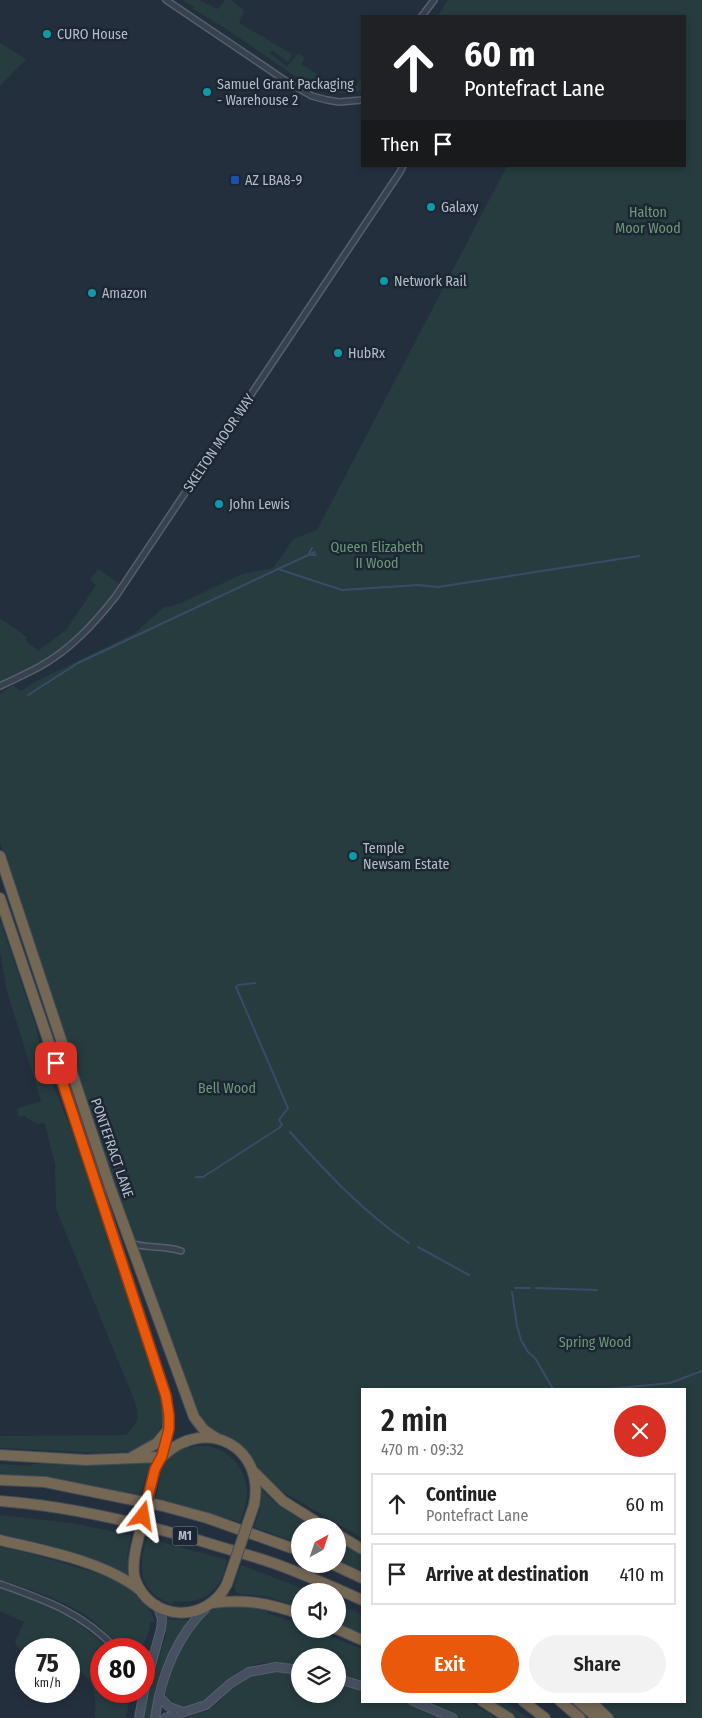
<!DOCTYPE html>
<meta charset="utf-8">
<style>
:root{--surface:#fff;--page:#f2f2f2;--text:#222;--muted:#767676;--line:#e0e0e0;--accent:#ea580c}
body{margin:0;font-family:"Fira Sans Condensed",sans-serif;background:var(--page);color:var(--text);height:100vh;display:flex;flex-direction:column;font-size:19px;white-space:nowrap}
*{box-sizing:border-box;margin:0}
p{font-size:16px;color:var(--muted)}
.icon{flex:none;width:28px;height:28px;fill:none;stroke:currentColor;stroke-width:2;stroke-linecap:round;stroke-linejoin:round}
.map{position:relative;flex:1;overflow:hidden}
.panel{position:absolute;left:361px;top:1388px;width:325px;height:315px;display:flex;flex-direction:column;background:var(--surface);border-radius:0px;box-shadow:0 2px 8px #0003}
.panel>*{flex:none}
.hud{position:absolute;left:361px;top:15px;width:325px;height:152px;border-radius:0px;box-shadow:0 2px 8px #0003;background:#202124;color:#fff;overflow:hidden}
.needle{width:32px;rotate:40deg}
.tools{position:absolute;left:291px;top:1518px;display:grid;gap:10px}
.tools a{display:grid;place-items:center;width:55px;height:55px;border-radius:50%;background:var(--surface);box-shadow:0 2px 8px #0003;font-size:25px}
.speed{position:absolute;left:15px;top:1638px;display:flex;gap:10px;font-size:25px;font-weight:700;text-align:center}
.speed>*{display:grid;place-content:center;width:65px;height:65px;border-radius:50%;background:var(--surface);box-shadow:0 2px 8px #0003;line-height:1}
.speed small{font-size:12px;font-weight:400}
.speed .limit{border:8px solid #d22;background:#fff;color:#111}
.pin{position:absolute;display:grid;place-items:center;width:42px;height:42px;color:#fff;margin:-21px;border-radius:10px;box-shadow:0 2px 8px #0006}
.me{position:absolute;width:55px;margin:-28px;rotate:14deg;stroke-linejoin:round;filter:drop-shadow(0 0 4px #0008)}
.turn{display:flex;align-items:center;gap:18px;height:105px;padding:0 20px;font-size:22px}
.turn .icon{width:65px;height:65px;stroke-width:2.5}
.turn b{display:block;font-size:35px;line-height:42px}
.then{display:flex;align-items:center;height:48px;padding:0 20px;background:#0003;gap:10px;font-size:19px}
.round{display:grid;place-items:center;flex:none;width:52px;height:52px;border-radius:26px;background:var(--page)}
.overview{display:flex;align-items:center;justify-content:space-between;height:85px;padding:0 20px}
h1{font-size:30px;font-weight:600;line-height:38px}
.button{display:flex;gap:10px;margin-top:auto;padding:10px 20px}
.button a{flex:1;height:58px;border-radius:30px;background:var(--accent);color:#fff;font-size:20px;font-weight:600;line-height:58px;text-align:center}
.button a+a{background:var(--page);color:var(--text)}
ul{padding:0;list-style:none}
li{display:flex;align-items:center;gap:15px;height:62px;margin:0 10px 8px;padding:0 10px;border:2px solid var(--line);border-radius:0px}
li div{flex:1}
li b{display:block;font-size:19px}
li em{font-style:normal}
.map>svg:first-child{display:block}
.green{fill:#263c3f}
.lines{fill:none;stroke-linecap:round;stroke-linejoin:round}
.stream{stroke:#394c67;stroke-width:2}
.street-casing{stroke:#565f6c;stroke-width:8}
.secondary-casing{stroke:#565f6c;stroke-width:10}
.highway-casing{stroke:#434c59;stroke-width:12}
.street{stroke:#38414e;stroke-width:5}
.secondary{stroke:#465061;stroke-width:8}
.highway{stroke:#746855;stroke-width:10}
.highway-bridge-casing{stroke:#434c59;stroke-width:12;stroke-linecap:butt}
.highway-bridge{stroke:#746855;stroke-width:10}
.route-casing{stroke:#983908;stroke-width:12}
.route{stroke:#ea580c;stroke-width:9}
.culture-dot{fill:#0f9aa8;stroke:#1d2633;stroke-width:2}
.transit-dot{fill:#1a4fb4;stroke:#1d2633;stroke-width:2}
.labels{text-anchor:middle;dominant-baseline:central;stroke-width:5;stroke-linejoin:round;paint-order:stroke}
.shield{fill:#1d2633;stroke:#878f9c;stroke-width:1}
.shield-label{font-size:12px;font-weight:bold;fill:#b4bcc9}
.poi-label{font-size:14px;fill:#b4bcc9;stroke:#1d2633;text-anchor:start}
.park-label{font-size:14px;fill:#6b9a76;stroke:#1d2633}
.street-label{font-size:14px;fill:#b4bcc9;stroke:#1d2633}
</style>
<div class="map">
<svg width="702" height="1718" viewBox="0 0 702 1718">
<rect width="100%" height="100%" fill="#242f3e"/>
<path class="green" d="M 182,0 L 199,0 L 218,9 L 225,0 L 231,0 L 244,10 L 239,23 L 292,54 L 288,62 L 272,50 L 270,53 L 287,67 L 298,53 L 305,58 L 301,64 L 337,87 L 340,83 L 344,85 L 353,84 L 356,86 L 362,76 L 362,91 L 341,93 L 329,92 L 308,85 L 225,28 L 193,9 L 194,7 Z
M 448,0 L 702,0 L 702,1718 L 605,1718 L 586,1701 L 685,1701 L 685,1389 L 362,1389 L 362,1538 L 278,1489 L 276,1491 L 264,1477 L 253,1459 L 242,1447 L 206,1426 L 193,1408 L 144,1263 L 132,1238 L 0,843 L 0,694 L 13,685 L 21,691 L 33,683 L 135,633 L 163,608 L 179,604 L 242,574 L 273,568 L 293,539 L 317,530 L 507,166 L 685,166 L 685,16 L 439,16 L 439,14 Z
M 0,43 L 26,59 L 0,86 Z
M 98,569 L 123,586 L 91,626 L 39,667 L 0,686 L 0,618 L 27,637 L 25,640 L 38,651 L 67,629 L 96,585 L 90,580 Z
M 0,920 L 36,1026 C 43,1068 63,1106 77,1145 C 106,1231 134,1317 162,1403 C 168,1432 151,1442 129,1454 L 128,1451 L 102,1453 L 0,1448 L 0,1436 L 126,1435 C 138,1423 140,1418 135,1402 L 56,1209 L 55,1164 L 45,1124 L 42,1123 L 38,1124 L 28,1119 L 25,1116 L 19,1117 L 16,1109 L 41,1101 L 7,991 L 0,952 Z
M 190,1444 L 191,1447 C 222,1440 248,1465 247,1495 C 247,1504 243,1513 240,1522 L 156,1498 L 160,1478 L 158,1477 C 163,1460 174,1451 190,1444 Z
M 152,1463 L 147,1475 L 146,1475 L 141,1496 L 84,1485 L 0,1476 L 0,1464 L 31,1466 L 32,1464 L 88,1465 Z
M 261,1489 L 278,1505 L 311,1526 L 300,1526 L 300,1544 L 254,1527 L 261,1507 L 259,1506 Z
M 0,1515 L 71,1523 L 131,1535 L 127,1558 L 128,1558 L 127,1568 L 129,1576 L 0,1537 Z
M 147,1538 L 227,1560 C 225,1567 224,1576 219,1583 C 210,1599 191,1604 173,1601 L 172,1604 C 138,1592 138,1568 147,1538 Z
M 338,1541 L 362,1556 L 362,1571 L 338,1560 Z
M 0,1547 C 28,1552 56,1561 83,1569 C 96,1573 111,1577 123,1584 C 135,1592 151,1608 155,1622 L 150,1622 C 150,1632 146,1640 140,1649 L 123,1649 C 109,1636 96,1621 79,1611 C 55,1597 26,1589 0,1579 Z
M 241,1565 L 309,1591 L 300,1591 L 300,1607 L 264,1596 L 240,1594 L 236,1592 L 234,1587 Z
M 0,1587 L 24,1595 L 24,1596 C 56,1608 84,1624 108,1649 L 101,1649 L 101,1691 L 129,1691 L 130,1697 L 126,1718 L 95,1718 C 97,1686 93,1681 69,1662 L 69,1649 L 26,1649 L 26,1654 L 17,1647 L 15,1642 L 24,1622 L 0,1611 Z
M 338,1603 L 362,1615 L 362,1636 L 338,1624 Z
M 235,1606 L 248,1606 L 267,1611 L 267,1613 L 300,1624 L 300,1629 L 313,1629 L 362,1649 L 362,1682 L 338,1675 L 338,1656 L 300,1656 L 300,1666 C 281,1662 264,1660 246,1668 C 231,1674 223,1688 210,1697 C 196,1707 170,1714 165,1692 C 170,1664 185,1630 209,1612 C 216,1607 227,1607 235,1606 Z
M 166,1619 L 187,1620 L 189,1622 C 167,1650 156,1683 151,1718 L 143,1718 L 148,1695 L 166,1635 Z
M 272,1669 L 300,1673 L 300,1694 L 338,1694 L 338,1682 L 362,1689 L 362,1701 L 405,1701 L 444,1718 L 181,1718 L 207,1711 L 220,1701 L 236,1683 L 251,1674 Z
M 425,1701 L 468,1701 L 496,1718 L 461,1718 Z
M 489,1701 L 505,1701 L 528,1718 L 514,1718 Z"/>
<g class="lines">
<path class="stream" d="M 312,548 L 308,555 L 316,555
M 278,569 L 315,552
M 28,695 L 78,663 L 278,569 L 342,590 L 418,585 L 438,587 L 639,556
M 290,1132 C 327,1173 363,1212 409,1243
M 196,1177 L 203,1177 L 279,1128 L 282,1125 L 279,1120 L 288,1108 L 236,987 L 238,985 L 255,983
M 418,1247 L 469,1275
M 515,1288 L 530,1288
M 536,1288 L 597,1290
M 512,1292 L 517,1326 L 521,1340 L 528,1352 L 535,1358 L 553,1389
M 610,1389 L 670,1383 L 702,1371"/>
<g class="street-casing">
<path id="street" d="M 166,0 L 286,81 L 312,96 L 327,100 L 339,102 L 362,100
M 422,16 L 434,0
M 0,686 C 13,680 26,674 39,667 C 70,650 94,624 116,596 L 400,172 L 403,166
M 130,1243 C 147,1249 164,1245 181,1251
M 0,1584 C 45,1600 83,1613 116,1649
M 144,1659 L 154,1653"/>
</g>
<g class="secondary-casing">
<path id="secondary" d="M 338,1679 L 362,1686
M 159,1696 L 169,1707 L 183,1712
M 413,1701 L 453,1718
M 139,1718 L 144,1691 L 161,1629 L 162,1619 L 157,1605
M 155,1718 C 161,1677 175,1638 206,1608
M 165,1718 L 206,1705 L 231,1683 L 249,1672 L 276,1667 L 300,1670"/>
</g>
<g class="highway-casing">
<path id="highway" d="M 0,856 L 110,1187 L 194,1417 L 204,1430 L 216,1438
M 0,898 L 97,1185 L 166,1396 C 170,1420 168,1434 162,1457
M 0,1455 L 86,1460 L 162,1457
M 163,1456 C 206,1415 266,1447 254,1505
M 132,1457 L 157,1443 L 166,1432
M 253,1471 L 283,1501 L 323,1526
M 0,1480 L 45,1482 L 163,1506 L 207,1518 L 300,1551
M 0,1501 C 69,1506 136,1522 201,1541 C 223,1548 246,1554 267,1561 C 300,1572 331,1586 362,1600
M 338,1535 L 362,1549
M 0,1540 C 45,1551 103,1561 140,1590
M 136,1548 C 134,1558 132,1569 135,1579 C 150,1622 207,1624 227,1584
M 332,1564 L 362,1578
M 212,1603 C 247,1599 267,1603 300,1614
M 337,1629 L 362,1640
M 482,1701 L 509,1718
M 523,1701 L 545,1718
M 560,1701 L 580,1718
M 578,1701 L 597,1718
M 590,1701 L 608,1718"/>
</g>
<use href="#street" class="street"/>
<use href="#secondary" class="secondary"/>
<use href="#highway" class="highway"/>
<g class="highway-bridge-casing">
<path id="highway-bridge" d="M 136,1548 L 155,1469
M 227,1584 L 254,1505"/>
</g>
<use href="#highway-bridge" class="highway-bridge"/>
</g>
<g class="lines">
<g class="route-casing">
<path id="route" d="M 56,1063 L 166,1396 L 169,1415 L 169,1429 L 162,1456 L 155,1469 L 143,1516"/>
</g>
<use href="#route" class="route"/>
</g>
<g class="culture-dot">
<circle cx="47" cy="34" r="5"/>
<circle cx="207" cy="92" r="5"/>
<circle cx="431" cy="207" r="5"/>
<circle cx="384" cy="281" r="5"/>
<circle cx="92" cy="293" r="5"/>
<circle cx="338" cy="353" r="5"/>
<circle cx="219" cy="504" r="5"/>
<circle cx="353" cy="856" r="5"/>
</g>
<rect class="transit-dot" x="230" y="175" width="10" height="10" rx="2.5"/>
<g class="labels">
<rect class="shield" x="172.5" y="1526.5" width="25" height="19" rx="4"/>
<g class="shield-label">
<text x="185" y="1536">M1</text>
</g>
<g class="poi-label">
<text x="57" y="34">CURO House</text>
<text x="217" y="84">Samuel Grant Packaging<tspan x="217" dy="16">- Warehouse 2</tspan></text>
<text x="245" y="180">AZ LBA8-9</text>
<text x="441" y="207">Galaxy</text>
<text x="394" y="281">Network Rail</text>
<text x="102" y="293">Amazon</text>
<text x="348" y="353">HubRx</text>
<text x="229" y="504">John Lewis</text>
<text x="363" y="848">Temple<tspan x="363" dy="16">Newsam Estate</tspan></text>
</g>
<g class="park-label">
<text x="648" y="212">Halton<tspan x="648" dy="16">Moor Wood</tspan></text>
<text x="377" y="547">Queen Elizabeth<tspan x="377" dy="16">II Wood</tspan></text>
<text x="227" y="1088">Bell Wood</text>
<text x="595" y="1342">Spring Wood</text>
</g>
<g class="street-label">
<text transform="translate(219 443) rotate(-56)">SKELTON MOOR WAY</text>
<text transform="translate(112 1148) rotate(71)">PONTEFRACT LANE</text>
</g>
</g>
</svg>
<div class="tools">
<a><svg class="needle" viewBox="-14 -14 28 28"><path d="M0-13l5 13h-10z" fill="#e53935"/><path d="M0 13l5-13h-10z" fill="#767676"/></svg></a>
<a><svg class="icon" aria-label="sound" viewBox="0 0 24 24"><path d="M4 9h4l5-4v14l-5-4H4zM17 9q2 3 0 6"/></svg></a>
<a><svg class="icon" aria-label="layers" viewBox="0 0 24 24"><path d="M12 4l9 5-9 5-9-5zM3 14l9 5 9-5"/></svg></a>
</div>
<div class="speed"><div>75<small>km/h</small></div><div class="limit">80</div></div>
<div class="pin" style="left:56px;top:1063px;background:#d93025"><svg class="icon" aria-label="arrive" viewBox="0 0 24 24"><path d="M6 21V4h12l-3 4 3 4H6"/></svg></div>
<svg class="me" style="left:143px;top:1516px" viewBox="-20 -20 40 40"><path d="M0-17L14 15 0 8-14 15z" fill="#ea580c" stroke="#fff" stroke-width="4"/></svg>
<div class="hud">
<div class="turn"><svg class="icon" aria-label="ahead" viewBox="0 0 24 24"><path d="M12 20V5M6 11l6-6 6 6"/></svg><div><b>60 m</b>Pontefract Lane</div></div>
<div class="then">Then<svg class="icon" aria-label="arrive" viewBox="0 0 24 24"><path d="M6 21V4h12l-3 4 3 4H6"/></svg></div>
</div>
<section class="panel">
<div class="overview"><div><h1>2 min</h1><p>470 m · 09:32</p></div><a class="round" style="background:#d93025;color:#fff"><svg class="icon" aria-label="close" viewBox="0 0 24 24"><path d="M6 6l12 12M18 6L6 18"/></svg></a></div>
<ul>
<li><svg class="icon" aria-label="ahead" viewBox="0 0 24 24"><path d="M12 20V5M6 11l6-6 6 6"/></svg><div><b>Continue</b><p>Pontefract Lane</p></div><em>60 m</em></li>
<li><svg class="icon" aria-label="arrive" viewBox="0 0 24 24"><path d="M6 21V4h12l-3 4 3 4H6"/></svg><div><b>Arrive at destination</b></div><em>410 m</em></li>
</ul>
<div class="button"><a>Exit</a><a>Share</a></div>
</section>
</div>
